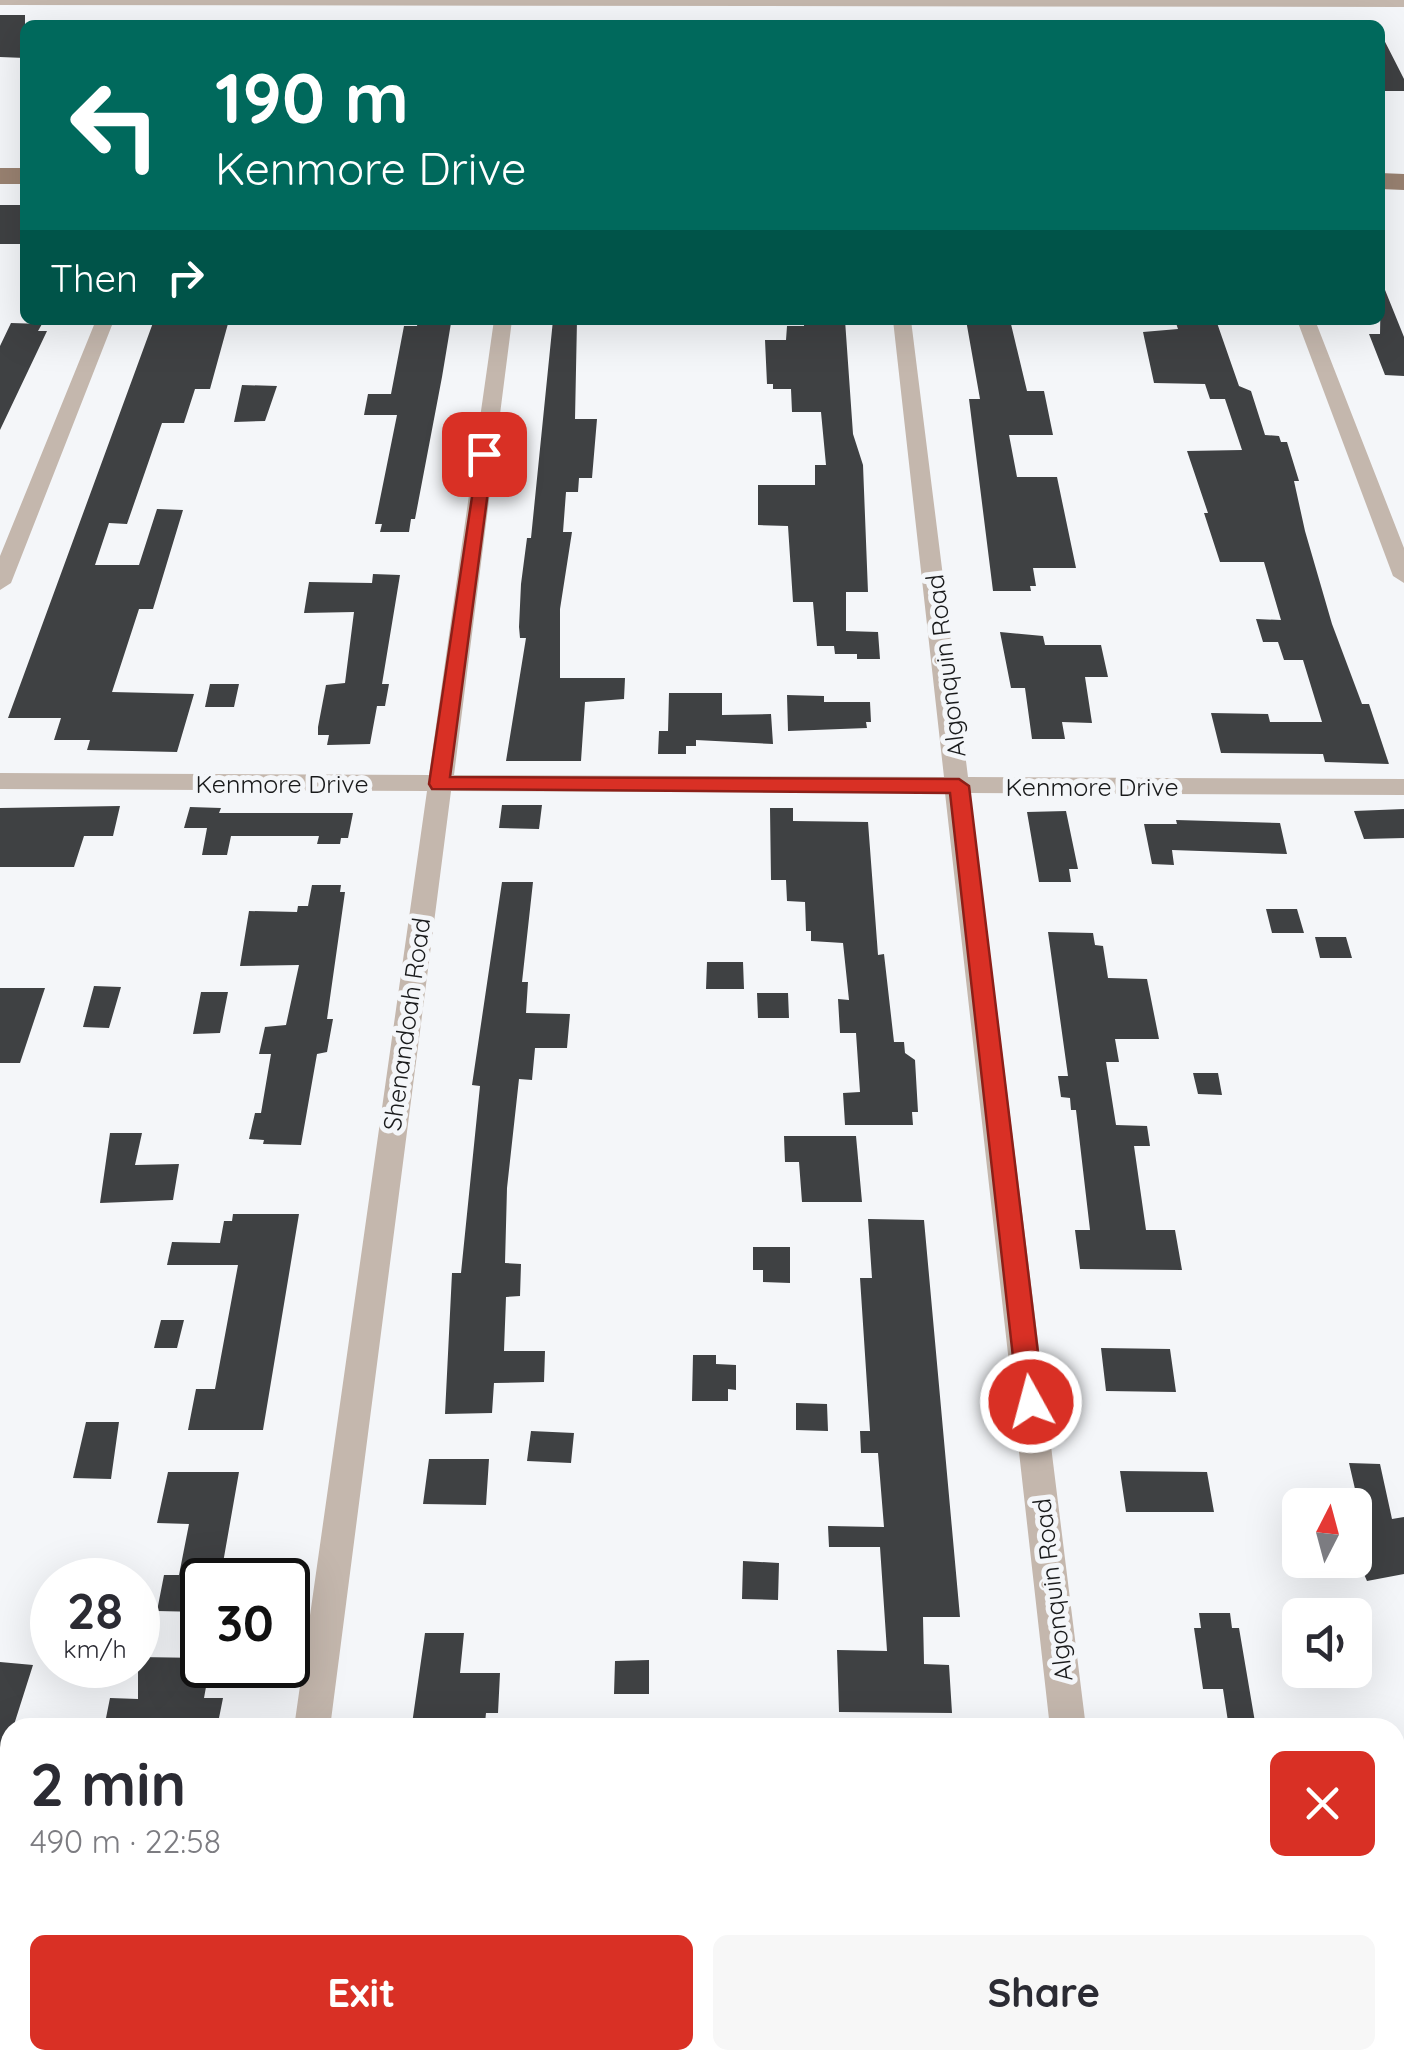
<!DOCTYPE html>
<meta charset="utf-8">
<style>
:root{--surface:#fff;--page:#f7f7f7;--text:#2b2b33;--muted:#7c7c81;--accent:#d93025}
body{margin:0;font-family:Quicksand,sans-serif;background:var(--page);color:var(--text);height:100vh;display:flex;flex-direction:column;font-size:38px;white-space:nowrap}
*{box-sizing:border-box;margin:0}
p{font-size:32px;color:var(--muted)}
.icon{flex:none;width:55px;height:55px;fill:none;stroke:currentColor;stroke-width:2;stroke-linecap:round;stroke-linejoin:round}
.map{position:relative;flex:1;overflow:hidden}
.side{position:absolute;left:0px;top:1718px;width:1405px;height:352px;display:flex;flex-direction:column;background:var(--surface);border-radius:30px 30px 0 0;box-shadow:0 10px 40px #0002}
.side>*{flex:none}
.banner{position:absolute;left:20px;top:20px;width:1365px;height:305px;border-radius:15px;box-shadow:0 10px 40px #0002;background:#00695c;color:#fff;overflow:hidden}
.needle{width:65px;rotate:6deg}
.fabs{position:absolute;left:1282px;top:1488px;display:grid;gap:20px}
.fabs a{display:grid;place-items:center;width:90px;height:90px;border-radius:15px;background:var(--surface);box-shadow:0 10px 40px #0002;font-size:50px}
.speed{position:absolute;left:30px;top:1558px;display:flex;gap:20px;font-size:50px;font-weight:700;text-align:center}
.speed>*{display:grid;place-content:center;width:130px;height:130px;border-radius:50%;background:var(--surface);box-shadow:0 10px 40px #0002;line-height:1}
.speed small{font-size:25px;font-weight:400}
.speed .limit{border:5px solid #111;border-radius:15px;background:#fff;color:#111}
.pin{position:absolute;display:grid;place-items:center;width:85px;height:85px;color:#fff;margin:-42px;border-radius:20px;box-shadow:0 5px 15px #0006}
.me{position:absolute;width:110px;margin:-55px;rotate:353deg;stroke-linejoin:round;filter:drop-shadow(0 0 8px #0008)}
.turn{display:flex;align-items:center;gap:35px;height:210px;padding:0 30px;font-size:45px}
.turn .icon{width:130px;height:130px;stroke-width:2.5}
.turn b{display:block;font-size:70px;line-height:85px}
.then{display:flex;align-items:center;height:95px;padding:0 30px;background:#0003;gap:20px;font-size:38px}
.round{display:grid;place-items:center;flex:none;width:105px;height:105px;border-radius:15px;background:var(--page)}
.overview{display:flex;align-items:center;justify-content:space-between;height:170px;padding:0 30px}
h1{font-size:60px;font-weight:700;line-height:75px}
.action{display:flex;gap:20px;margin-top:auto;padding:20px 30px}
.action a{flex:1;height:115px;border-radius:15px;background:var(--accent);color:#fff;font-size:40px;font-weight:700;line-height:115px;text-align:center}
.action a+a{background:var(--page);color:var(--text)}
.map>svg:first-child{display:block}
.building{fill:#3f4143}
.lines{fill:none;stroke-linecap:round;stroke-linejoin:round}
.minor{fill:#c4b7ad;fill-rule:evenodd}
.secondary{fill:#ab988a;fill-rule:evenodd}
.primary{fill:#998271;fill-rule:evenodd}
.route{fill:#d93025;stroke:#8d1f18;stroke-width:2.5}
.labels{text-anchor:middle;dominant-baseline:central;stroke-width:10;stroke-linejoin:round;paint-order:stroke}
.street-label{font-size:25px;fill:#191a1b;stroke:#f4f6f9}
</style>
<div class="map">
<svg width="1404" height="2068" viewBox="0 0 1404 2068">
<rect width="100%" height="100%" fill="#f4f6f9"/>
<path class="building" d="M 0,15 L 25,15 L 25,58 L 0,57 Z
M 1380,32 L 1404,79 L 1404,91 L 1380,91 Z
M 0,205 L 25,205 L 25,244 L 0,244 Z
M 1381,280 L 1404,337 L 1404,376 L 1385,375 L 1369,334 L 1380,334 Z
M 154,320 L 229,320 L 210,389 L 195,389 L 184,423 L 162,423 L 127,524 L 109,523 L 95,565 L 139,565 L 157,509 L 183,510 L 153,609 L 139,609 L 112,692 L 194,694 L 177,752 L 87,750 L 90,740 L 54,740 L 61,718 L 8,718 Z
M 418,320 L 451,323 L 442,377 L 415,519 L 411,519 L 409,532 L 380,532 L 382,524 L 375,524 L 397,415 L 364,415 L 368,394 L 391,394 L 404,326 L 417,326 Z
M 553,320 L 577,320 L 575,419 L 597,419 L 592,478 L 579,478 L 578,492 L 566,492 L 563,532 L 572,532 L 560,609 L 560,678 L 625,678 L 624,699 L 585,702 L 581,761 L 506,761 L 526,638 L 520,638 L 519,627 L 521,584 L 527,538 L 531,538 Z
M 804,320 L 845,320 L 853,434 L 863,465 L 868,592 L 846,592 L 846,631 L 878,632 L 880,659 L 857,659 L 857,654 L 835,654 L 834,646 L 817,646 L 813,602 L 793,602 L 788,526 L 758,525 L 758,485 L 815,485 L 815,465 L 826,465 L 821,412 L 792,412 L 791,389 L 773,389 L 773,384 L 767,384 L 765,340 L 786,340 L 787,326 L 804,326 Z
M 966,320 L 1010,320 L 1027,391 L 1044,391 L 1053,435 L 1009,435 L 1017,477 L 1057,477 L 1076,568 L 1033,568 L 1036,586 L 1030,586 L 1031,591 L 993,591 L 969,399 L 980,399 Z
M 1175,320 L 1216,320 L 1239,386 L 1251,391 L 1265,435 L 1279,436 L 1281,442 L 1287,442 L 1299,481 L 1294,481 L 1305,531 L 1332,624 L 1362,704 L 1369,704 L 1389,764 L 1325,762 L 1323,754 L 1221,753 L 1211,713 L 1268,714 L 1270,722 L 1322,722 L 1303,660 L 1284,660 L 1278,642 L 1263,642 L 1256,619 L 1281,620 L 1264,562 L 1220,562 L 1204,513 L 1208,513 L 1187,451 L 1242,450 L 1225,399 L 1210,399 L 1205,384 L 1154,383 L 1143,332 L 1178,329 Z
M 11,323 L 42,324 L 38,331 L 47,331 L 0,430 L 0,346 Z
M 242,385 L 277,386 L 265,421 L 234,422 Z
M 373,574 L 400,575 L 382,684 L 389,684 L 385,706 L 377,706 L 370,744 L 327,745 L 329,735 L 318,735 L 318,727 L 326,685 L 345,683 L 354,612 L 304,613 L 309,582 L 372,583 Z
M 1000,632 L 1043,636 L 1045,645 L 1101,645 L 1108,677 L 1085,677 L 1092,723 L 1062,722 L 1065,739 L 1032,739 L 1025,688 L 1011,688 Z
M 210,684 L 239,684 L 234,707 L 205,707 Z
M 669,693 L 722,693 L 722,715 L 771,714 L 773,744 L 696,740 L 696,746 L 686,746 L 686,754 L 658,754 L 659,731 L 668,731 Z
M 787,695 L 824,696 L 824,702 L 870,702 L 871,722 L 866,722 L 867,728 L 788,731 Z
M 502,805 L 542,805 L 539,829 L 499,828 Z
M 120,806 L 113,836 L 84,836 L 74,867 L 0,867 L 0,808 Z
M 190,807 L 221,808 L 219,813 L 353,813 L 348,838 L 341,838 L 340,844 L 317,844 L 319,836 L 231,836 L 227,855 L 202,855 L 207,828 L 184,828 Z
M 770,808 L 793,808 L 793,821 L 868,822 L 878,955 L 884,954 L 894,1042 L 904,1042 L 905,1053 L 915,1060 L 918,1112 L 912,1112 L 913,1125 L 845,1125 L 843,1093 L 860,1092 L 856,1033 L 840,1033 L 838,999 L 849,1000 L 843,943 L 811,941 L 811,931 L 806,931 L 805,902 L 787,901 L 786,880 L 771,880 Z
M 1404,809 L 1404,838 L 1364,839 L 1354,811 Z
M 1066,811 L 1078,869 L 1069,869 L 1071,882 L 1039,882 L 1027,812 Z
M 1176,820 L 1280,823 L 1287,854 L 1172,850 L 1174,865 L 1152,864 L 1144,824 L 1177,824 Z
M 502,882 L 533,882 L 522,982 L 528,982 L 526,1013 L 570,1014 L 567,1048 L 535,1048 L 532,1080 L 519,1079 L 507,1188 L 505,1263 L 521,1264 L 520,1296 L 506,1297 L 504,1351 L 545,1351 L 544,1382 L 494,1383 L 492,1413 L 445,1414 L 452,1273 L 461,1273 L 480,1086 L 472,1085 Z
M 312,885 L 341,885 L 340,892 L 345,892 L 327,1019 L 333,1019 L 327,1052 L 317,1054 L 301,1145 L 263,1144 L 264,1140 L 249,1139 L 255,1113 L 261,1113 L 271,1054 L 259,1054 L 265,1027 L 286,1025 L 299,965 L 240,966 L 249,911 L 297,912 L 298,906 L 308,906 Z
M 1266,909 L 1297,909 L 1304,933 L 1272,933 Z
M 1048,932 L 1093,933 L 1095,945 L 1103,946 L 1108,978 L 1147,979 L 1159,1039 L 1115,1039 L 1119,1062 L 1106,1062 L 1116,1125 L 1147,1126 L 1150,1146 L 1134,1146 L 1146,1230 L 1175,1230 L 1182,1270 L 1080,1269 L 1075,1230 L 1090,1230 L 1076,1110 L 1071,1110 L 1070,1098 L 1061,1097 L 1058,1076 L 1068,1076 Z
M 1315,937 L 1346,937 L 1352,958 L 1320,958 Z
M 707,962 L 743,962 L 744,989 L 706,989 Z
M 94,986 L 121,987 L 109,1028 L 83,1027 Z
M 0,988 L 45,988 L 20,1063 L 0,1063 Z
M 201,992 L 228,992 L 220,1033 L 193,1034 Z
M 757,993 L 788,993 L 789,1018 L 758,1018 Z
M 1193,1073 L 1218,1073 L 1222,1095 L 1198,1094 Z
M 110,1133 L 142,1133 L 135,1165 L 179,1164 L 173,1200 L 100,1203 Z
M 784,1136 L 856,1136 L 862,1202 L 802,1202 L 799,1162 L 785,1162 Z
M 233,1214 L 299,1214 L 263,1430 L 188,1430 L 196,1389 L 215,1389 L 238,1265 L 167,1265 L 172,1242 L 220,1243 L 224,1221 L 232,1221 Z
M 868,1219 L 924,1220 L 960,1617 L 923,1617 L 924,1664 L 949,1665 L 952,1713 L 839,1712 L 837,1650 L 887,1651 L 880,1547 L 829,1547 L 828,1526 L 884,1527 L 878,1453 L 861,1453 L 860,1431 L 870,1431 L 860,1278 L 872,1278 Z
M 753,1247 L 790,1247 L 790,1283 L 763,1282 L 763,1270 L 753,1270 Z
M 161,1320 L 184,1320 L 177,1348 L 154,1348 Z
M 1101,1348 L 1170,1349 L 1176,1392 L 1106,1391 Z
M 693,1355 L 716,1355 L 716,1364 L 736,1365 L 736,1390 L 728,1389 L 728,1401 L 692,1401 Z
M 796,1403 L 827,1404 L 828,1431 L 796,1430 Z
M 86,1422 L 119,1422 L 111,1479 L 73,1478 Z
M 531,1431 L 574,1433 L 571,1463 L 527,1461 Z
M 429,1459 L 489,1459 L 486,1505 L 423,1504 Z
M 1349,1463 L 1380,1464 L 1392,1519 L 1404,1517 L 1404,1574 L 1367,1581 L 1355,1554 L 1355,1543 L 1367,1541 Z
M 1120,1471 L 1207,1472 L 1214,1512 L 1126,1512 Z
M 168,1472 L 239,1472 L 220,1580 L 202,1580 L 202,1612 L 157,1611 L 164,1575 L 179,1575 L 189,1524 L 157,1523 Z
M 743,1561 L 779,1563 L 778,1600 L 742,1599 Z
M 1199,1613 L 1230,1613 L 1232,1628 L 1239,1628 L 1256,1728 L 1229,1728 L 1223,1689 L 1203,1689 L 1194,1628 L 1201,1628 Z
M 425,1633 L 464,1633 L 460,1673 L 500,1673 L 498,1713 L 486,1713 L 485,1723 L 412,1724 Z
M 138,1657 L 202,1658 L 202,1665 L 210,1665 L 204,1698 L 223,1698 L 217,1728 L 104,1728 L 110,1698 L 138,1699 Z
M 649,1660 L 649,1694 L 614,1694 L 615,1661 Z
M 0,1662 L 33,1665 L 5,1753 L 0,1752 Z"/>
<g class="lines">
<path class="minor" d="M 0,0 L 1404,0 L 1404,7 L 0,5 Z
M 96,320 L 114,320 L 11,583 L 0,590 L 0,556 Z
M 494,320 L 512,320 L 454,775 L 944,777 L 893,320 L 911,320 L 968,777 L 1404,779 L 1404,795 L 970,793 L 1086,1728 L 1050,1728 L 945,793 L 451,791 L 330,1728 L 294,1728 L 427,791 L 0,789 L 0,773 L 429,775 Z
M 1297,320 L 1315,320 L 1404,548 L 1404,583 L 1393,576 Z
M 247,2060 L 287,2060 L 286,2068 L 246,2068 Z"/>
<path class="secondary" d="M 1404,1924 L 1404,1976 L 1395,1978 L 1395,1926 Z
M 936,2060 L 1017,2060 L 1014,2068 L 933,2068 Z"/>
<path class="primary" d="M 0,168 L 25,168 L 25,184 L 0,184 Z
M 1380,173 L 1404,174 L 1404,190 L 1380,189 Z"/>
</g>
<path class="route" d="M 479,450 L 493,454 L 450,777 L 959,779 L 969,786 L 1044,1402 L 1040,1411 L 1021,1411 L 1018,1402 L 950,793 L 432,789 L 429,784 Z"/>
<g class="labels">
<g class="street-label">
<text transform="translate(945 666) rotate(-97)">Algonquin Road</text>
<text x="282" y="783">Kenmore Drive</text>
<text x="1092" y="786">Kenmore Drive</text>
<text transform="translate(406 1024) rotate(-82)">Shenandoah Road</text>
<text transform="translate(1052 1590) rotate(-97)">Algonquin Road</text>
</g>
</g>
</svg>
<div class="fabs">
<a><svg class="needle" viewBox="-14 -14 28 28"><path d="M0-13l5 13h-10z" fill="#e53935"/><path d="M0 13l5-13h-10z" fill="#7c7c81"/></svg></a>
<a><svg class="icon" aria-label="sound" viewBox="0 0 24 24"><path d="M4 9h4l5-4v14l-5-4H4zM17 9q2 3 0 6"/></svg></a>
</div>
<div class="speed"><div>28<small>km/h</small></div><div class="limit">30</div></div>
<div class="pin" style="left:484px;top:454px;background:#d93025"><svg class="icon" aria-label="arrive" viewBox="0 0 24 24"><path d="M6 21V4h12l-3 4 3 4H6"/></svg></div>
<svg class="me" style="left:1031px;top:1402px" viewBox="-20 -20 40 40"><circle r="17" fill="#d93025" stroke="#fff" stroke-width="3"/><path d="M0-11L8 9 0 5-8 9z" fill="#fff"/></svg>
<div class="banner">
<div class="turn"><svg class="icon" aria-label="left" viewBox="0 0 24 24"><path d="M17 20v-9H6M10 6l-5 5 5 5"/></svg><div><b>190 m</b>Kenmore Drive</div></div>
<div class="then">Then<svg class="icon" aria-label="right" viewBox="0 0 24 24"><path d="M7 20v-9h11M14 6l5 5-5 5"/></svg></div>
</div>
<section class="side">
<div class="overview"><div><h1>2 min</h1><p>490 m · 22:58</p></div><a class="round" style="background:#d93025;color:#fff"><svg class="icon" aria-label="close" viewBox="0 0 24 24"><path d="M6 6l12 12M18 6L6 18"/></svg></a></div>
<div class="action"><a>Exit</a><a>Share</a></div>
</section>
</div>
